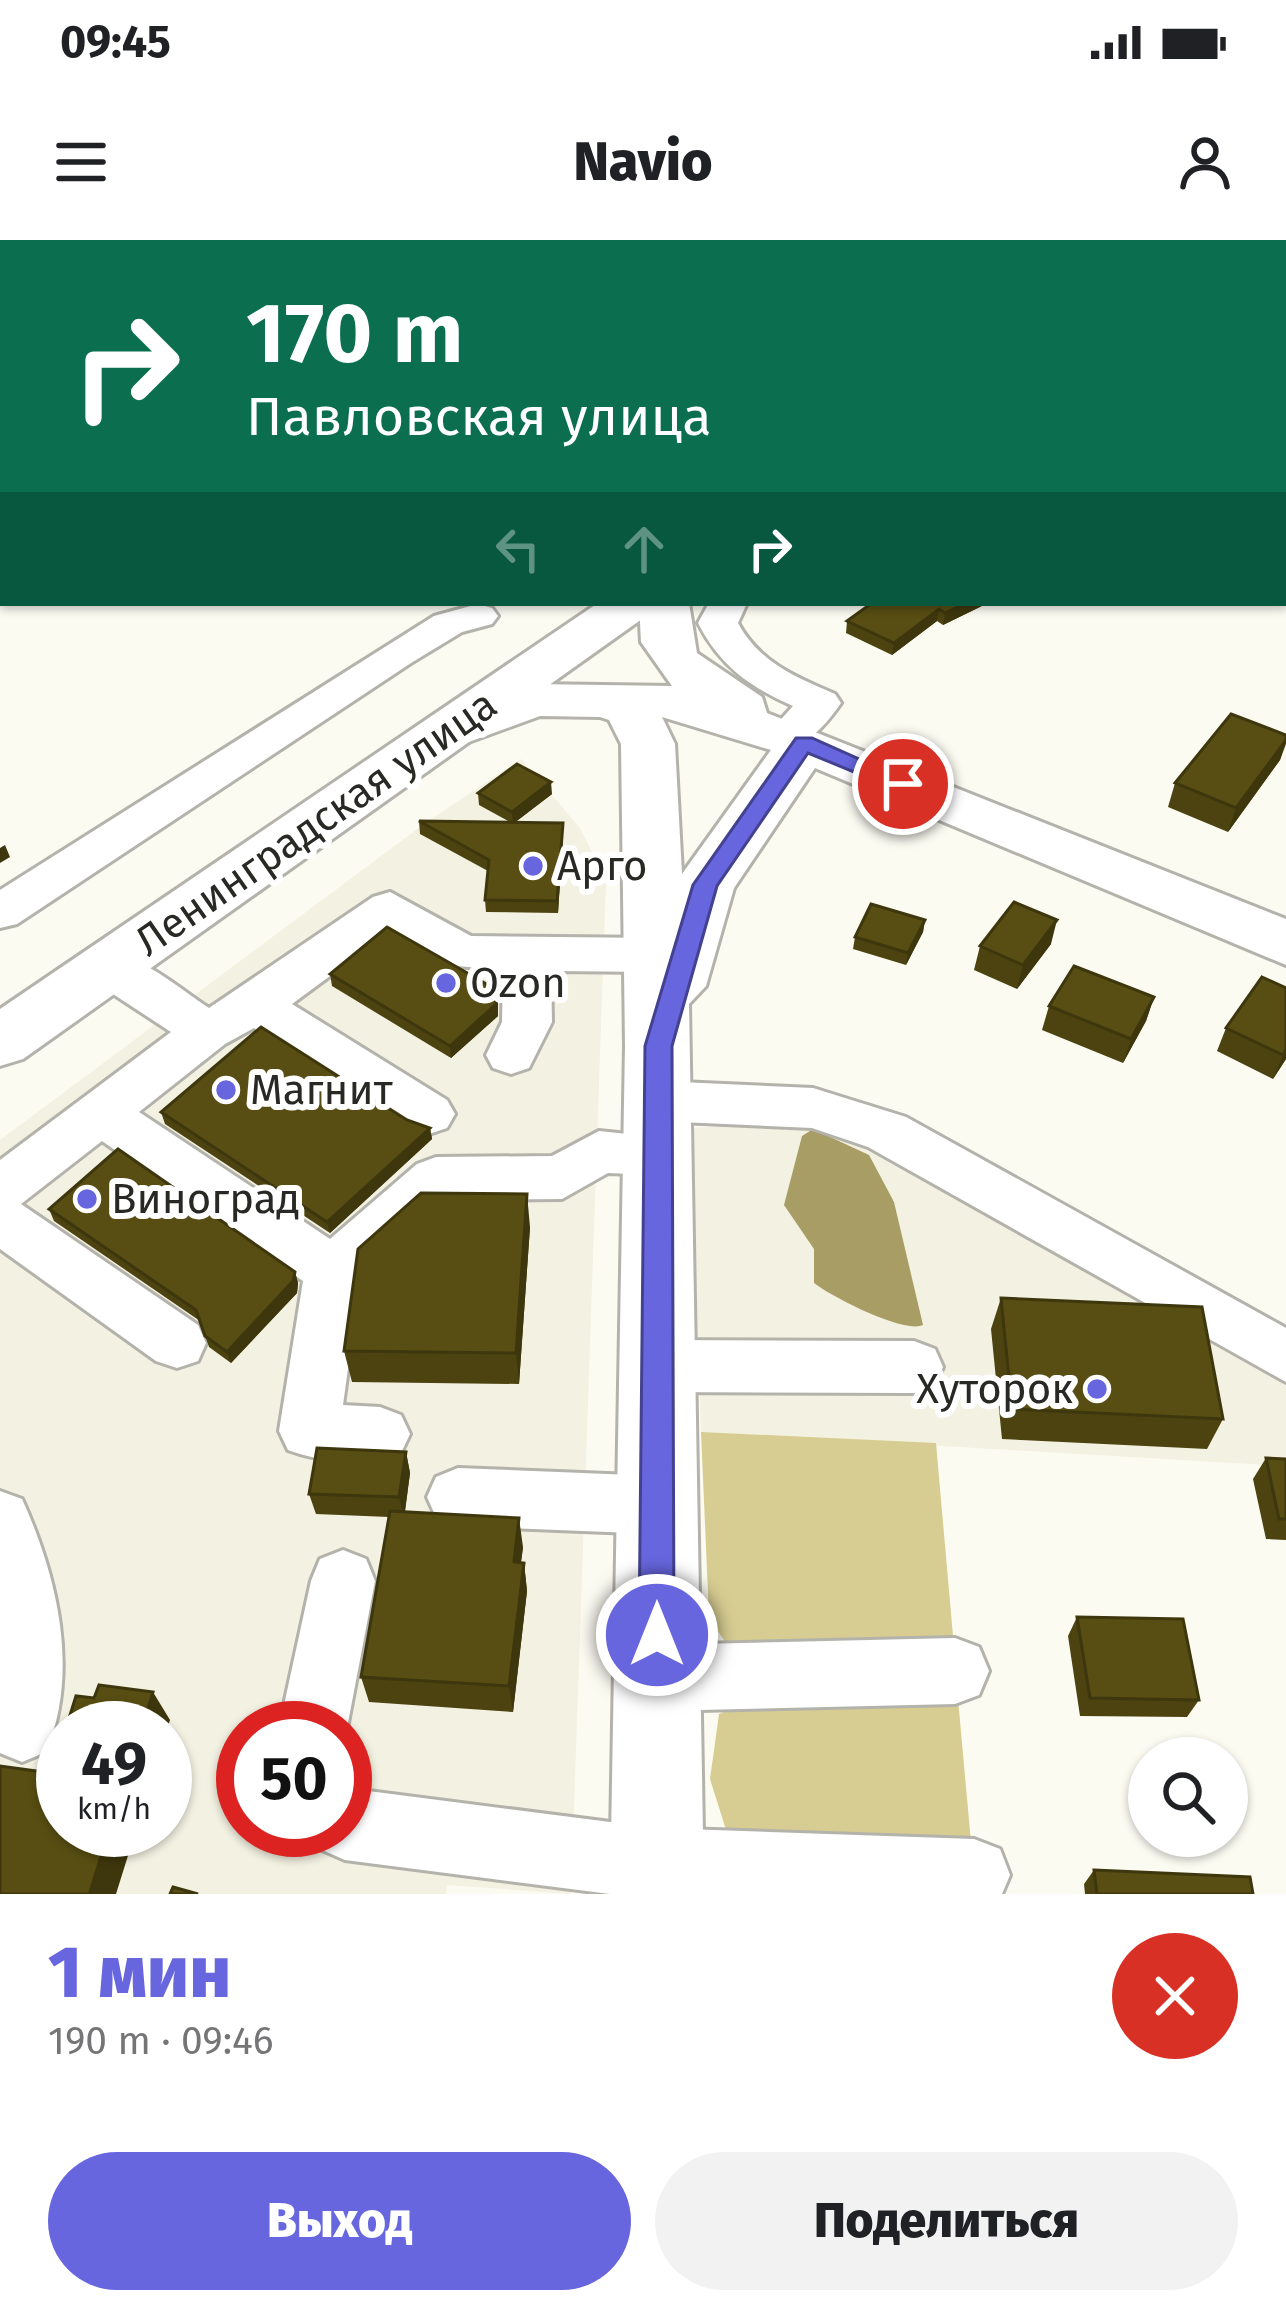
<!DOCTYPE html>
<html lang="ru">
<meta charset="utf-8">
<style>
:root{--surface:#fff;--page:#f2f2f2;--text:#202124;--muted:#757577;--accent:#6766df}
body{margin:0;font-family:"Fira Sans",sans-serif;background:var(--page);color:var(--text);height:100vh;display:flex;flex-direction:column;font-size:45px;white-space:nowrap}
*{box-sizing:border-box;margin:0}
p{font-size:39px;color:var(--muted)}
.icon{flex:none;width:66px;height:66px;fill:none;stroke:currentColor;stroke-width:2;stroke-linecap:round;stroke-linejoin:round}
.map{position:relative;height:1654px;overflow:hidden}
.drawer{display:flex;flex-direction:column;background:var(--surface);flex:1}
.drawer>*{flex:none}
.banner{position:absolute;left:0px;top:0px;width:1287px;height:366px;box-shadow:0 3px 9px #0004;background:#0b6e4f;color:#fff;overflow:hidden}
.buttons{position:absolute;left:1128px;top:1497px;display:grid;gap:24px}
.buttons a{display:grid;place-items:center;width:120px;height:120px;border-radius:50%;background:var(--surface);box-shadow:0 3px 9px #0004;font-size:60px}
.speed{position:absolute;left:36px;top:1461px;display:flex;gap:24px;font-size:60px;font-weight:700;text-align:center}
.speed>*{display:grid;place-content:center;width:156px;height:156px;border-radius:50%;background:var(--surface);box-shadow:0 3px 9px #0004;line-height:1}
.speed small{font-size:30px;font-weight:400}
.speed .limit{border:18px solid #d22;background:#fff;color:#111}
.pin{position:absolute;display:grid;place-items:center;width:102px;height:102px;color:#fff;margin:-51px;border:6px solid #fff;border-radius:50%;box-shadow:0 3px 12px #0007}
.me{position:absolute;width:132px;margin:-66px;rotate:0deg;stroke-linejoin:round;filter:drop-shadow(0 0 9px #0008)}
.turn{display:flex;align-items:center;gap:42px;height:252px;padding:0 48px;font-size:54px}
.turn .icon{width:156px;height:156px;stroke-width:2.5}
.turn b{display:block;font-size:84px;line-height:102px}
.lanes{display:flex;align-items:center;height:114px;padding:0 48px;background:#0003;justify-content:center;gap:60px;direction:ltr}
.lanes .off{opacity:.35}
.round{display:grid;place-items:center;flex:none;width:126px;height:126px;border-radius:63px;background:var(--page)}
.headline{display:flex;align-items:center;justify-content:space-between;height:204px;padding:0 48px}
h1{font-size:72px;font-weight:800;line-height:90px;color:var(--accent)}
.cta{display:flex;gap:24px;margin-top:auto;padding:24px 48px}
.cta a{flex:1;height:138px;border-radius:72px;background:var(--accent);color:#fff;font-size:48px;font-weight:800;line-height:138px;text-align:center}
.cta a+a{background:var(--page);color:var(--text)}
.status{display:flex;justify-content:space-between;align-items:center;height:84px;padding:0 60px;background:var(--surface);direction:ltr}
.status svg{height:33px;fill:currentColor}
header{display:flex;justify-content:space-between;align-items:center;height:156px;padding:0 48px;background:var(--surface);font-size:54px;font-weight:800}
.map>svg:first-child{display:block}
.built{fill:#f3f1e1;fill-rule:evenodd}
.green{fill:#e5ddb2}
.forest{fill:#d7cd92}
.water{fill:#a89d64}
.lines{fill:none;stroke-linecap:round;stroke-linejoin:round}
.minor-casing{stroke:#b4b3ab;stroke-width:6}
.major-casing{stroke:#b4b3ab;stroke-width:6}
.highway-casing{stroke:#b4b3ab;stroke-width:6}
.path{stroke:#b7b6af;stroke-width:4.5;stroke-dasharray:4.5 4.5;stroke-linecap:butt}
.minor{fill:#fff;fill-rule:evenodd}
.major{fill:#fff;fill-rule:evenodd}
.highway{fill:#fff;fill-rule:evenodd}
.wall{fill:#4c4310}
.shaded-wall{fill:#3e370d}
.building{fill:#584e13;stroke:#3e370d;stroke-width:3}
.route{fill:#6766df;stroke:#434291;stroke-width:3}
.poi-dot{fill:#6766df;stroke:#fff;stroke-width:4.5}
.labels{text-anchor:middle;dominant-baseline:central;stroke-width:12;stroke-linejoin:round;paint-order:stroke}
.street-label{font-size:42px;fill:#282825;stroke:#fff}
.poi-label{font-size:42px;fill:#282825;stroke:#fff;text-anchor:start}
</style>
<div class="status"><b>09:45</b><svg viewBox="0 0 49 12"><path d="M0 12V9h3v3zM5 12V6h3v6zM10 12V3h3v9zM15 12V0h3v12zM26 1h20v11H26zM47 4h2v5h-2z"/></svg></div>
<header><svg class="icon" aria-label="menu" viewBox="0 0 24 24"><path d="M4 6h16M4 12h16M4 18h16"/></svg>Navio<svg class="icon" aria-label="person" viewBox="0 0 24 24"><circle cx="12" cy="8" r="4"/><path d="M4 21q1-7 8-7t8 7"/></svg></header>
<div class="map">
<svg width="1286" height="1654" viewBox="0 0 1286 1654">
<rect width="100%" height="100%" fill="#fcfbf2"/>
<path class="built" d="M 521,519 L 580,588 L 606,640 L 571,1654 L 447,1645 L 446,1654 L 0,1654 L 0,900 L 424,584 ZM 63,1488 L 165,1488 L 165,1590 L 63,1590 ZM 243,1488 L 345,1488 L 345,1590 L 243,1590 Z
M 796,882 L 873,903 L 1207,1086 L 1286,1146 L 1286,1226 L 701,1192 L 689,888 Z"/>
<path class="green" d="M 968,0 L 988,3 L 216,2 L 222,0 Z"/>
<path class="forest" d="M 701,1192 L 936,1203 L 954,1407 L 732,1413 L 709,1377 Z
M 958,1459 L 971,1602 L 727,1593 L 710,1539 L 719,1474 L 741,1466 Z"/>
<path class="water" d="M 813,889 L 869,915 L 894,962 L 923,1085 C 904,1094 832,1057 814,1043 L 814,1009 L 784,965 L 802,896 Z"/>
<g class="lines">
<g class="minor-casing">
<path id="minor" d="M 709,363 L 747,363 L 738,383 C 759,422 795,437 835,454 L 841,463 C 824,487 803,513 772,505 L 766,496 L 793,466 C 750,447 720,426 698,383 Z
M 478,364 L 492,368 L 498,376 L 492,384 L 462,392 L 411,423 L 17,684 L 0,688 L 0,650 L 434,376 Z
M 390,652 L 471,696 L 656,698 L 673,703 L 680,715 L 673,727 L 656,732 L 551,731 L 552,782 L 529,828 L 511,834 L 493,828 L 486,815 L 502,782 L 503,730 L 445,725 L 391,691 L 292,764 L 447,860 L 455,874 L 447,888 L 429,894 L 411,888 L 254,788 L 225,804 L 139,872 L 330,999 L 417,924 L 436,917 L 552,916 L 599,891 L 675,899 L 683,914 L 675,929 L 656,935 L 608,933 L 562,959 L 448,960 L 360,1041 L 343,1165 L 380,1167 L 401,1175 L 410,1194 L 401,1213 C 367,1226 322,1223 288,1210 L 279,1191 L 303,1041 L 102,901 L 21,964 L 198,1085 L 206,1103 L 198,1121 L 177,1128 L 156,1121 L 0,1009 L 0,920 L 171,792 L 90,739 L 83,727 L 90,715 C 130,703 176,747 209,768 L 373,657 Z
M 657,841 L 813,848 L 906,877 L 1286,1088 L 1286,1142 L 868,907 L 812,888 L 657,881 L 639,875 L 631,861 L 639,847 Z
M 657,1100 L 914,1101 L 935,1109 L 943,1127 L 935,1145 L 914,1153 L 657,1152 L 636,1144 L 628,1126 L 636,1108 Z
M 458,1228 L 657,1236 L 679,1244 L 688,1265 L 679,1286 L 657,1294 L 458,1286 L 436,1277 L 427,1257 L 436,1237 Z
M 0,1251 L 22,1259 C 57,1336 80,1431 46,1512 L 22,1522 L 0,1513 Z
M 343,1310 L 366,1319 L 375,1341 L 347,1488 L 345,1493 L 345,1488 L 279,1488 L 311,1341 L 320,1319 Z
M 955,1398 L 979,1407 L 989,1431 L 979,1455 L 955,1464 L 657,1471 L 633,1462 L 623,1438 L 633,1414 L 657,1405 Z
M 345,1548 L 657,1588 L 974,1599 L 1000,1609 L 1010,1635 L 1002,1654 L 610,1654 L 345,1620 L 320,1609 L 312,1590 L 345,1590 Z"/>
</g>
<g class="major-casing">
<path id="major" d="M 639,363 L 689,363 L 697,413 L 762,457 L 767,473 L 1286,679 L 1286,725 L 815,528 L 734,648 L 706,746 L 689,764 L 704,1654 L 610,1654 L 625,806 L 621,504 L 609,480 L 600,477 L 540,476 L 452,508 L 433,503 L 425,491 L 433,479 L 534,444 L 672,446 L 641,402 ZM 662,477 L 771,510 L 682,634 L 675,504 Z"/>
</g>
<g class="highway-casing">
<path id="highway" d="M 1049,0 L 1090,0 L 1047,3 Z
M 1121,0 L 1162,0 L 1119,3 Z
M 598,363 L 656,363 L 649,374 L 23,819 L 0,826 L 0,769 Z"/>
</g>
<path class="path" d="M 242,0 L 246,3"/>
<use href="#minor" class="minor"/>
<use href="#major" class="major"/>
<use href="#highway" class="highway"/>
</g>
<path class="wall" d="M 872,363 L 988,363 L 943,385 L 937,381 L 892,415 L 846,393 L 847,381 Z
M 1286,495 L 1286,504 L 1280,520 L 1228,592 L 1168,567 L 1175,543 Z
M 478,553 L 552,554 L 515,582 L 563,595 L 558,673 L 486,672 L 485,660 L 488,631 L 420,594 L 419,581 L 510,582 L 479,565 Z
M 925,680 L 923,692 L 906,725 L 853,709 L 855,697 Z
M 1051,704 L 1017,749 L 974,730 L 980,706 Z
M 330,734 L 498,762 L 498,776 L 451,818 L 332,746 Z
M 1286,748 L 1286,819 L 1273,839 L 1217,811 L 1226,788 Z
M 1154,757 L 1146,781 L 1123,823 L 1042,790 L 1049,766 Z
M 161,872 L 407,880 L 430,888 L 432,899 L 330,993 L 165,884 Z
M 49,969 L 295,1032 L 298,1043 L 297,1053 L 231,1123 L 209,1107 L 200,1081 L 54,981 Z
M 530,987 L 519,1144 L 352,1142 L 344,1111 Z
M 1001,1058 L 1223,1179 L 1207,1209 L 1002,1199 L 991,1089 Z
M 406,1212 L 410,1233 L 405,1272 L 523,1307 L 521,1323 L 524,1323 L 527,1351 L 513,1472 L 369,1462 L 361,1437 L 389,1277 L 316,1274 L 309,1254 Z
M 1266,1218 L 1286,1219 L 1286,1300 L 1266,1299 L 1253,1239 Z
M 1077,1377 L 1199,1460 L 1187,1477 L 1080,1476 L 1068,1396 Z
M 1094,1630 L 1253,1654 L 1085,1654 L 1084,1644 Z"/>
<path class="shaded-wall" d="M 966,363 L 988,363 L 943,385 L 945,373 Z
M 939,369 L 937,381 L 892,415 L 894,403 Z
M 1286,500 L 1280,520 L 1228,592 L 1236,568 Z
M 551,542 L 552,554 L 513,584 L 512,572 Z
M 563,583 L 563,595 L 558,673 L 557,661 Z
M 5,605 L 10,617 L 0,623 L 0,608 Z
M 925,680 L 923,692 L 906,725 L 908,713 Z
M 1057,680 L 1051,704 L 1017,749 L 1023,725 Z
M 497,750 L 498,776 L 451,818 L 450,806 Z
M 1154,757 L 1146,781 L 1123,823 L 1131,799 Z
M 1286,810 L 1286,819 L 1273,839 L 1283,815 Z
M 430,888 L 432,899 L 330,993 L 327,982 Z
M 527,954 L 530,987 L 519,1144 L 516,1113 Z
M 295,1032 L 298,1043 L 297,1053 L 231,1123 L 227,1112 Z
M 406,1212 L 410,1233 L 404,1277 L 399,1257 Z
M 519,1278 L 523,1307 L 517,1350 L 514,1322 Z
M 524,1323 L 527,1351 L 513,1472 L 509,1446 Z
M 153,1452 L 170,1480 L 165,1495 L 165,1488 L 142,1488 Z
M 109,1590 L 136,1590 L 116,1654 L 91,1654 L 90,1652 Z"/>
<path class="building" d="M 872,363 L 966,363 L 945,373 L 939,369 L 894,403 L 847,381 Z
M 1231,474 L 1286,495 L 1286,500 L 1236,568 L 1175,543 Z
M 517,524 L 551,542 L 512,572 L 478,553 Z
M 419,581 L 563,583 L 557,661 L 485,660 L 489,620 Z
M 1014,662 L 1057,680 L 1023,725 L 980,706 Z
M 871,664 L 925,680 L 908,713 L 855,697 Z
M 387,687 L 497,750 L 496,764 L 450,806 L 330,734 Z
M 1074,726 L 1154,757 L 1131,799 L 1049,766 Z
M 1262,737 L 1286,748 L 1286,810 L 1283,815 L 1226,788 Z
M 261,787 L 407,880 L 430,888 L 327,982 L 161,872 Z
M 118,909 L 295,1032 L 293,1041 L 227,1112 L 205,1096 L 196,1070 L 49,969 Z
M 421,953 L 527,954 L 516,1113 L 344,1111 L 358,1009 Z
M 1001,1058 L 1202,1067 L 1223,1179 L 1012,1169 Z
M 317,1208 L 406,1212 L 399,1257 L 309,1254 Z
M 1266,1218 L 1286,1219 L 1286,1279 L 1279,1279 Z
M 390,1271 L 519,1278 L 514,1322 L 524,1323 L 509,1446 L 361,1437 Z
M 1077,1377 L 1183,1379 L 1199,1460 L 1090,1458 Z
M 99,1445 L 153,1452 L 142,1488 L 66,1488 L 76,1456 L 94,1458 Z
M 63,1496 L 63,1590 L 109,1590 L 90,1652 L 100,1654 L 0,1654 L 0,1526 L 51,1533 Z
M 1094,1630 L 1250,1637 L 1253,1654 L 1097,1654 Z
M 173,1647 L 198,1654 L 170,1654 Z"/>
<path class="route" d="M 796,498 L 812,498 L 915,544 L 912,549 L 895,549 L 808,513 L 717,646 L 672,806 L 674,1395 L 669,1407 L 657,1412 L 644,1407 L 639,1395 L 645,806 L 693,645 Z"/>
<g class="poi-dot">
<circle cx="533" cy="626" r="12"/>
<circle cx="446" cy="743" r="12"/>
<circle cx="226" cy="850" r="12"/>
<circle cx="87" cy="959" r="12"/>
<circle cx="1097" cy="1149" r="12"/>
</g>
<g class="labels">
<g class="street-label">
<text transform="translate(316 583) rotate(-35)">Ленинградская улица</text>
</g>
<g class="poi-label">
<text x="557" y="626">Арго</text>
<text x="470" y="743">Ozon</text>
<text x="250" y="850">Магнит</text>
<text x="111" y="959">Виноград</text>
<text x="1073" y="1149" text-anchor="end">Хуторок</text>
</g>
</g>
</svg>
<div class="buttons">
<a><svg class="icon" aria-label="search" viewBox="0 0 24 24"><circle cx="10" cy="10" r="6"/><path d="M15 15l6 6"/></svg></a>
</div>
<div class="speed"><div>49<small>km/h</small></div><div class="limit">50</div></div>
<div class="pin" style="left:903px;top:544px;background:#d93025"><svg class="icon" aria-label="arrive" viewBox="0 0 24 24"><path d="M6 21V4h12l-3 4 3 4H6"/></svg></div>
<svg class="me" style="left:657px;top:1395px" viewBox="-20 -20 40 40"><circle r="17" fill="#6766df" stroke="#fff" stroke-width="3"/><path d="M0-11L8 9 0 5-8 9z" fill="#fff"/></svg>
<div class="banner">
<div class="turn"><svg class="icon" aria-label="right" viewBox="0 0 24 24"><path d="M7 20v-9h11M14 6l5 5-5 5"/></svg><div><b>170 m</b>Павловская улица</div></div>
<div class="lanes"><svg class="icon off" aria-label="left" viewBox="0 0 24 24"><path d="M17 20v-9H6M10 6l-5 5 5 5"/></svg><svg class="icon off" aria-label="ahead" viewBox="0 0 24 24"><path d="M12 20V5M6 11l6-6 6 6"/></svg><svg class="icon" aria-label="right" viewBox="0 0 24 24"><path d="M7 20v-9h11M14 6l5 5-5 5"/></svg></div>
</div>
</div>
<section class="drawer">
<div class="headline"><div><h1>1 мин</h1><p>190 m · 09:46</p></div><a class="round" style="background:#d93025;color:#fff"><svg class="icon" aria-label="close" viewBox="0 0 24 24"><path d="M6 6l12 12M18 6L6 18"/></svg></a></div>
<div class="cta"><a>Выход</a><a>Поделиться</a></div>
</section>
